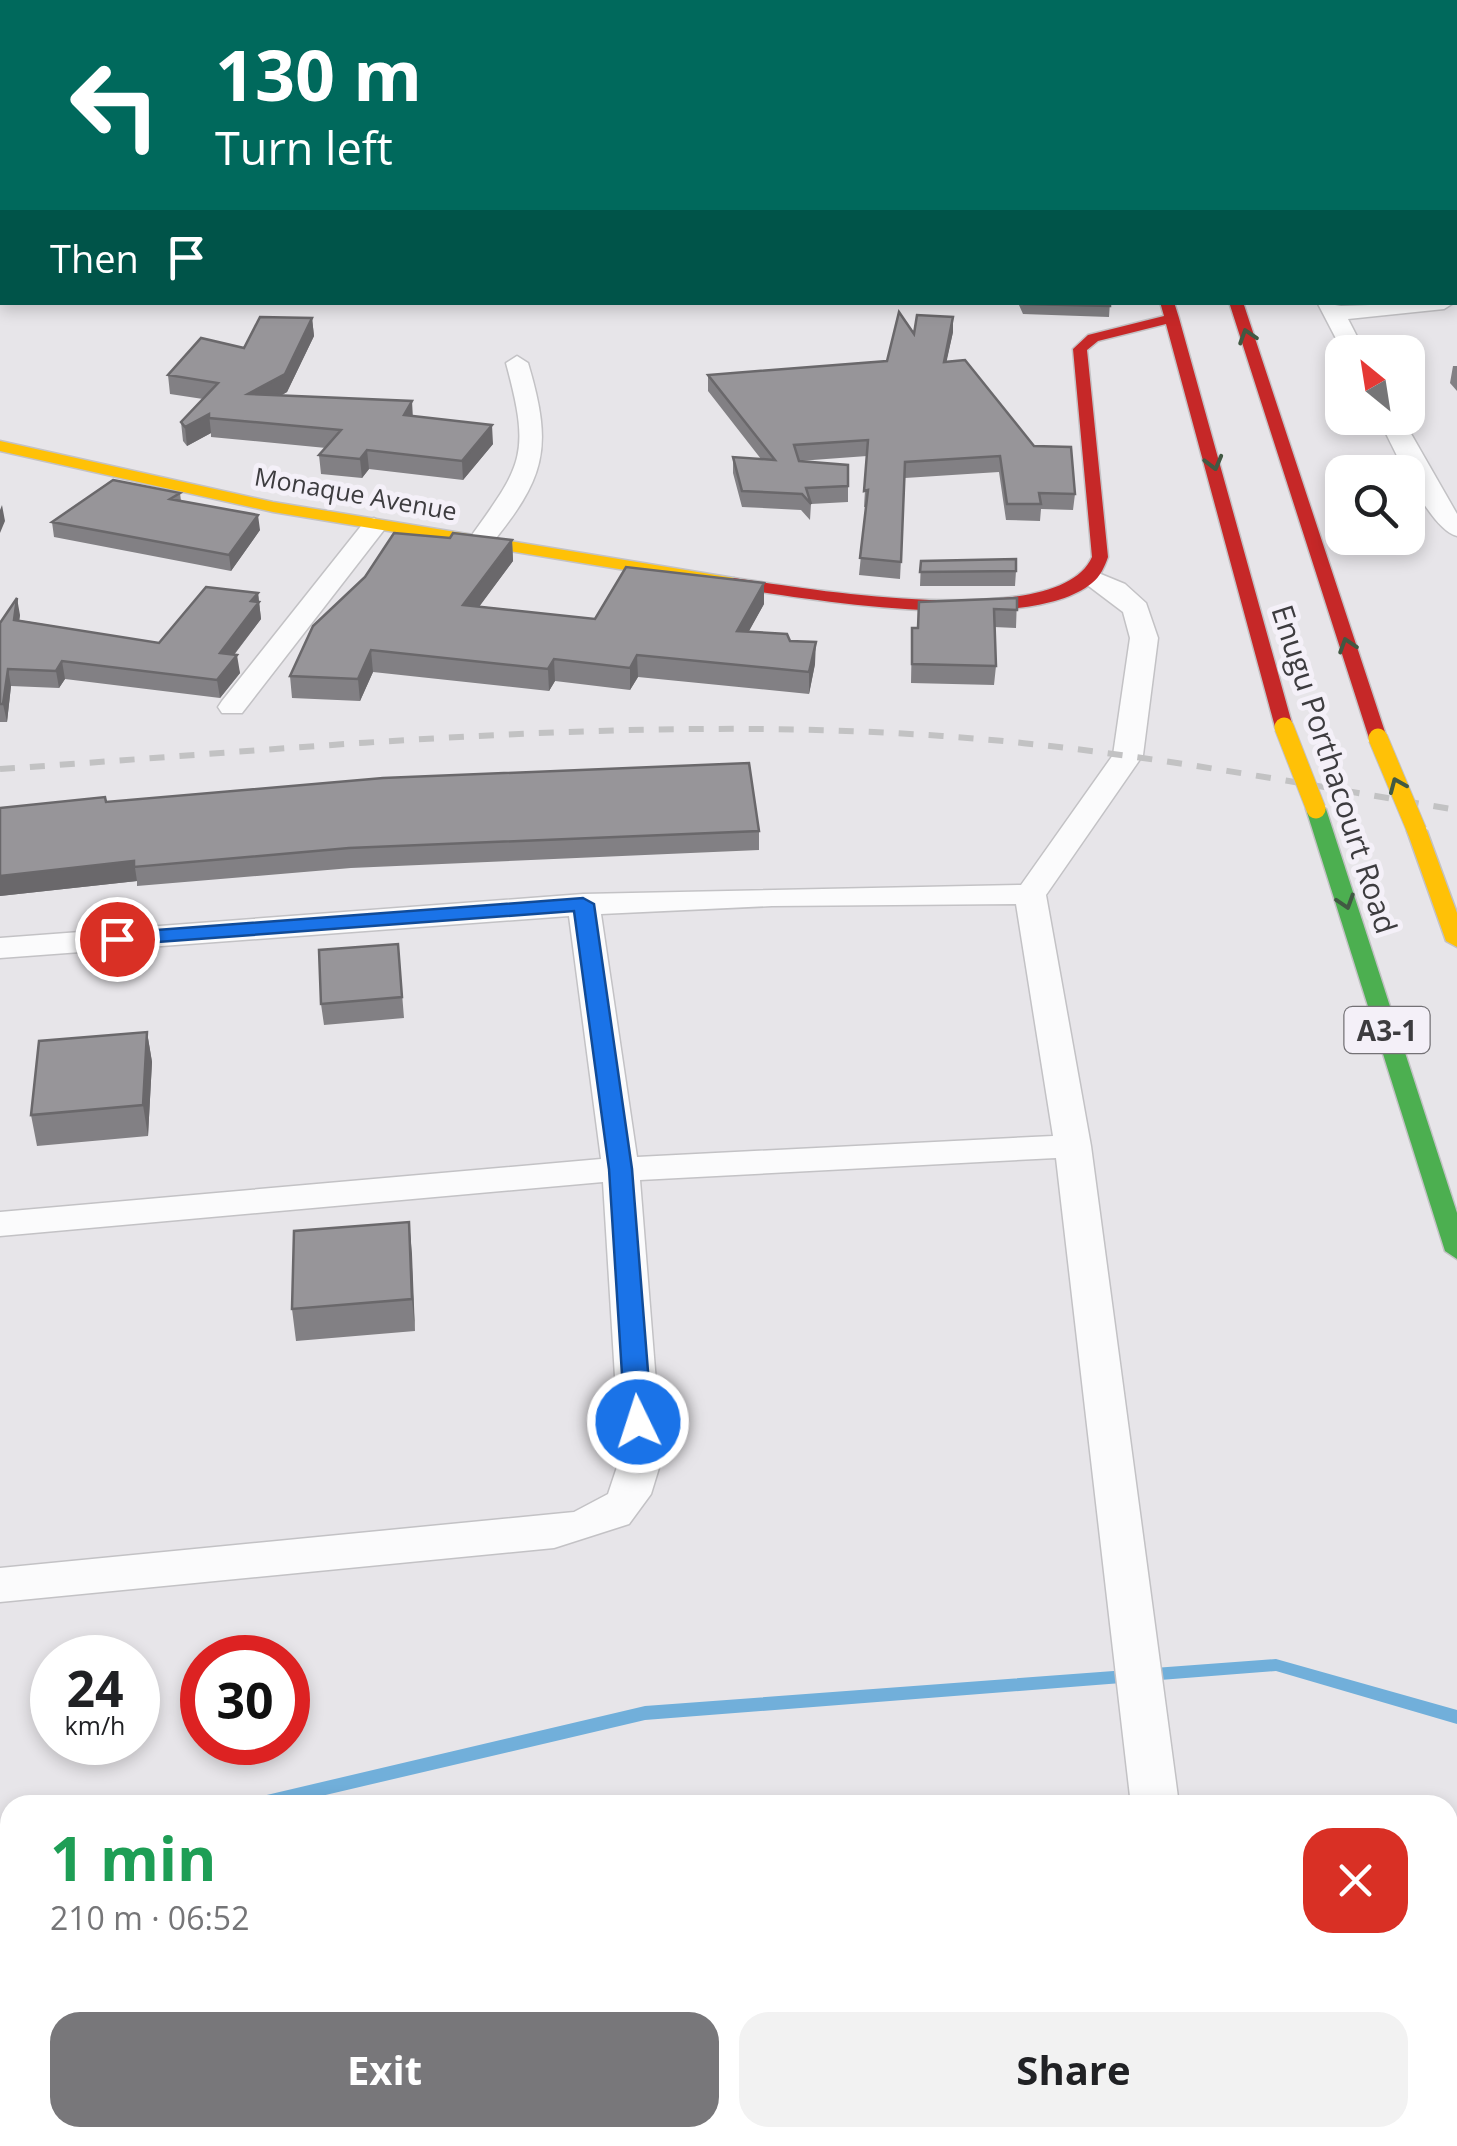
<!DOCTYPE html>
<meta charset="utf-8">
<style>
:root{--surface:#fff;--page:#f2f2f2;--text:#202124;--muted:#757577;--accent:#78777a}
body{margin:0;font-family:"Open Sans",sans-serif;background:var(--page);color:var(--text);height:100vh;display:flex;flex-direction:column;font-size:38px;white-space:nowrap}
*{box-sizing:border-box;margin:0}
p{font-size:32px;color:var(--muted)}
.icon{flex:none;width:55px;height:55px;fill:none;stroke:currentColor;stroke-width:2;stroke-linecap:round;stroke-linejoin:round}
.map{position:relative;flex:1;overflow:hidden}
.details{position:absolute;left:0px;top:1795px;width:1458px;height:352px;display:flex;flex-direction:column;background:var(--surface);border-radius:30px 30px 0 0;box-shadow:0 5px 15px #0003}
.details>*{flex:none}
.banner{position:absolute;left:0px;top:0px;width:1458px;height:305px;box-shadow:0 5px 15px #0003;background:#00695c;color:#fff;overflow:hidden}
.needle{width:65px;rotate:330deg}
.buttons{position:absolute;left:1325px;top:335px;display:grid;gap:20px}
.buttons a{display:grid;place-items:center;width:100px;height:100px;border-radius:20px;background:var(--surface);box-shadow:0 5px 15px #0003;font-size:50px}
.speed{position:absolute;left:30px;top:1635px;display:flex;gap:20px;font-size:50px;font-weight:700;text-align:center}
.speed>*{display:grid;place-content:center;width:130px;height:130px;border-radius:50%;background:var(--surface);box-shadow:0 5px 15px #0003;line-height:1}
.speed small{font-size:25px;font-weight:400}
.speed .limit{border:15px solid #d22;background:#fff;color:#111}
.pin{position:absolute;display:grid;place-items:center;width:85px;height:85px;color:#fff;margin:-42px;border:5px solid #fff;border-radius:50%;box-shadow:0 2px 10px #0007}
.me{position:absolute;width:110px;margin:-55px;rotate:356deg;stroke-linejoin:round;filter:drop-shadow(0 0 8px #0008)}
.turn{display:flex;align-items:center;gap:35px;height:210px;padding:0 50px;font-size:45px}
.turn .icon{width:130px;height:130px;stroke-width:2.5}
.turn b{display:block;font-size:70px;line-height:85px}
.then{display:flex;align-items:center;height:95px;padding:0 50px;background:#0003;gap:20px;font-size:38px}
.round{display:grid;place-items:center;flex:none;width:105px;height:105px;border-radius:30px;background:var(--page)}
.summary{display:flex;align-items:center;justify-content:space-between;height:170px;padding:0 50px}
h1{font-size:60px;font-weight:700;line-height:75px;color:#1e9e55}
.primary-button{display:flex;gap:20px;margin-top:auto;padding:20px 50px}
.primary-button a{flex:1;height:115px;border-radius:30px;background:var(--accent);color:#fff;font-size:40px;font-weight:700;line-height:115px;text-align:center}
.primary-button a+a{background:var(--page);color:var(--text)}
.map>svg:first-child{display:block}
.lines{fill:none;stroke-linecap:round;stroke-linejoin:round}
.stream{fill:#71afda;fill-rule:evenodd}
.lane-casing{stroke:#c3c2c5;stroke-width:2}
.street-casing{stroke:#c3c2c5;stroke-width:3}
.fast-casing{stroke:#c3c2c5;stroke-width:3}
.slow-casing{stroke:#c3c2c5;stroke-width:3}
.jam-casing{stroke:#c3c2c5;stroke-width:3}
.lane{fill:#fbfbfc;fill-rule:evenodd}
.street{fill:#fbfbfc;fill-rule:evenodd}
.fast{fill:#4caf50;fill-rule:evenodd}
.slow{fill:#ffc107;fill-rule:evenodd}
.jam{fill:#c62828;fill-rule:evenodd}
.rail{stroke:#c2c2c3;stroke-width:6;stroke-dasharray:15 15;stroke-linecap:butt}
.slow-bridge-casing{stroke:#c3c2c5;stroke-width:21;stroke-linecap:butt}
.slow-bridge{stroke:#ffc107;stroke-width:19}
.wall{fill:#828084}
.shaded-wall{fill:#6a686b}
.building{fill:#979599;stroke:#6a686b;stroke-width:2.5}
.oneway{stroke:#415943}
.route{fill:#1a73e8;stroke:#114b97;stroke-width:2.5}
.labels{text-anchor:middle;dominant-baseline:central;stroke-width:10;stroke-linejoin:round;paint-order:stroke}
.far-street-label{font-size:25px;fill:#3d3c3f;stroke:#f4f0f8}
.shield{fill:#f4f0f8;stroke:#747276;stroke-width:2.5}
.shield-label{font-size:28px;font-weight:bold;fill:#3d3c3f}
.street-label{font-size:30px;fill:#3d3c3f;stroke:#f4f0f8}
</style>
<div class="map">
<svg width="1457" height="2146" viewBox="0 0 1457 2146">
<rect width="100%" height="100%" fill="#e7e5e9"/>
<g class="lines">
<path class="stream" d="M 1276,1659 L 1457,1710 L 1457,1724 L 1276,1671 L 645,1720 L 283,1805 L 245,1805 L 248,1800 L 254,1798 L 645,1706 Z
M 10,1856 L 10,1870 L 0,1872 L 0,1858 Z"/>
<g class="lane-casing">
<path id="lane" d="M 1048,0 L 1083,0 L 1085,2 L 1052,2 Z"/>
</g>
<g class="street-casing">
<path id="street" d="M 539,0 L 566,0 L 567,2 L 540,2 Z
M 1455,117 L 1457,117 L 1457,129 L 1455,129 Z
M 1317,302 L 1341,306 L 1455,302 L 1444,309 L 1348,319 L 1365,352 L 1343,352 Z
M 517,356 L 528,363 C 554,450 545,478 489,547 L 480,550 L 467,542 C 521,466 532,458 506,363 Z
M 1378,418 L 1402,418 L 1457,514 L 1457,536 C 1428,529 1393,445 1378,418 Z
M 374,518 L 387,526 L 242,713 L 222,713 L 218,707 L 222,701 L 365,521 Z
M 1091,570 L 1125,584 L 1146,603 L 1158,638 L 1143,755 L 1046,895 L 1091,1146 L 1179,1805 L 1131,1805 L 1056,1158 L 640,1180 L 662,1458 L 651,1494 L 629,1524 L 554,1548 L 0,1602 L 0,1568 L 574,1512 L 608,1494 L 620,1458 L 603,1182 L 0,1236 L 0,1212 L 601,1159 L 569,916 L 0,958 L 0,938 L 583,894 L 1021,885 L 1113,755 L 1130,638 L 1123,612 L 1078,578 ZM 1016,904 L 1053,1136 L 637,1157 L 601,914 L 772,906 Z
M 1170,2138 L 1223,2138 L 1225,2146 L 1171,2146 Z"/>
</g>
<g class="fast-casing">
<path id="fast" d="M 1316,803 L 1326,809 L 1457,1213 L 1457,1259 L 1445,1251 L 1306,809 Z"/>
</g>
<g class="slow-casing">
<path id="slow" d="M 0,441 L 273,502 L 734,578 L 743,583 L 734,588 L 273,512 L 0,451 Z
M 1417,825 L 1427,831 L 1457,913 L 1457,947 L 1446,941 L 1407,831 Z"/>
</g>
<g class="jam-casing">
<path id="jam" d="M 1083,0 L 1093,0 L 1094,2 L 1084,2 Z
M 1137,0 L 1147,0 L 1148,2 L 1138,2 Z
M 1160,302 L 1174,302 L 1179,318 L 1293,727 L 1291,731 L 1277,731 L 1275,727 L 1166,324 L 1098,341 L 1087,350 L 1108,557 C 1105,566 1100,577 1092,583 C 1028,636 814,600 734,588 L 725,583 L 734,578 C 803,588 1059,633 1092,557 L 1073,349 L 1088,335 L 1164,316 Z
M 1229,302 L 1243,302 L 1387,738 L 1385,742 L 1378,744 L 1369,738 Z"/>
</g>
<use href="#lane" class="lane"/>
<use href="#street" class="street"/>
<use href="#fast" class="fast"/>
<use href="#slow" class="slow"/>
<use href="#jam" class="jam"/>
<path class="rail" d="M 0,769 C 313,748 628,714 942,736 C 1115,748 1286,781 1457,810"/>
<g class="slow-bridge-casing">
<path id="slow-bridge" d="M 1284,727 L 1316,809
M 1378,738 L 1417,831"/>
</g>
<use href="#slow-bridge" class="slow-bridge"/>
</g>
<path class="wall" d="M 0,0 L 542,0 L 542,2 L 2,2 L 2,99 L 0,99 Z
M 1457,0 L 1456,31 L 1457,52 L 1455,52 L 1455,2 Z
M 984,302 L 1110,302 L 1109,317 L 1023,314 L 1019,305 L 984,304 Z
M 312,318 L 314,336 L 287,392 L 282,395 L 413,416 L 493,444 L 463,480 L 369,469 L 362,478 L 321,474 L 319,455 L 326,448 L 211,437 L 211,433 L 187,446 L 183,441 L 181,422 L 203,399 L 170,394 L 168,375 L 244,348 Z
M 953,332 L 946,362 L 1034,446 L 1075,494 L 1073,510 L 1041,509 L 1040,521 L 1006,520 L 999,472 L 905,478 L 900,579 L 859,575 L 866,507 L 864,507 L 867,456 L 799,461 L 848,465 L 848,502 L 811,504 L 810,520 L 801,510 L 742,507 L 733,473 L 733,457 L 761,459 L 708,391 L 708,375 L 887,361 L 914,334 Z
M 1453,366 L 1457,366 L 1457,391 L 1450,383 Z
M 180,493 L 181,501 L 260,530 L 231,571 L 54,537 L 52,522 Z
M 450,538 L 512,540 L 513,561 L 479,606 L 595,619 L 764,604 L 748,632 L 790,641 L 815,664 L 809,694 L 638,677 L 630,690 L 555,681 L 549,691 L 373,672 L 360,701 L 292,698 L 290,676 Z
M 921,561 L 1016,571 L 1015,586 L 920,586 Z
M 258,593 L 261,619 L 234,655 L 240,673 L 220,698 L 65,679 L 59,688 L 11,686 L 7,722 L 0,722 L 0,623 L 20,615 L 19,620 L 159,643 Z
M 1017,598 L 1016,628 L 994,627 L 996,666 L 994,685 L 911,683 L 912,628 L 918,628 Z
M 106,802 L 759,831 L 759,850 L 351,868 L 137,886 L 137,881 L 0,896 L 0,808 Z
M 398,944 L 404,1018 L 324,1025 L 321,1004 Z
M 147,1032 L 152,1062 L 148,1136 L 37,1146 L 31,1115 Z
M 409,1222 L 415,1331 L 296,1341 L 292,1309 Z"/>
<path class="shaded-wall" d="M 483,0 L 511,0 L 511,2 L 476,2 Z
M 0,202 L 2,202 L 2,216 L 0,217 Z
M 953,317 L 953,332 L 943,378 L 944,362 Z
M 312,318 L 314,336 L 287,392 L 250,412 L 248,394 Z
M 412,401 L 413,419 L 404,415 Z
M 209,414 L 211,433 L 187,446 L 185,427 Z
M 492,425 L 493,444 L 463,480 L 462,461 Z
M 367,450 L 369,469 L 362,478 L 360,459 Z
M 2,505 L 5,521 L 0,533 L 0,510 Z
M 258,515 L 260,530 L 231,571 L 229,555 Z
M 512,540 L 513,561 L 465,626 L 463,605 Z
M 764,583 L 764,604 L 737,653 L 737,631 Z
M 258,593 L 261,619 L 222,670 L 220,653 Z
M 17,598 L 20,615 L 17,637 L 14,620 Z
M 816,642 L 815,664 L 809,694 L 809,672 Z
M 371,650 L 373,672 L 360,701 L 358,679 Z
M 237,655 L 240,673 L 220,698 L 217,680 Z
M 637,655 L 638,677 L 630,690 L 630,668 Z
M 554,659 L 555,681 L 549,691 L 548,669 Z
M 62,661 L 65,679 L 59,688 L 56,671 Z
M 8,669 L 11,686 L 7,722 L 3,704 Z
M 134,861 L 137,881 L 0,896 L 0,876 Z
M 147,1032 L 152,1062 L 148,1136 L 143,1105 Z
M 409,1222 L 412,1254 L 415,1331 L 412,1299 Z"/>
<path class="building" d="M 0,0 L 125,0 L 124,2 L 2,2 L 2,40 L 0,40 Z
M 168,0 L 483,0 L 476,2 L 168,2 Z
M 1334,0 L 1457,0 L 1457,19 L 1455,20 L 1455,2 L 1332,2 Z
M 2,53 L 2,86 L 0,85 L 0,54 Z
M 1455,132 L 1457,132 L 1457,192 L 1455,190 Z
M 0,156 L 2,156 L 2,202 L 0,202 Z
M 1024,302 L 1110,302 L 1110,306 L 1024,304 Z
M 899,312 L 914,334 L 917,315 L 953,317 L 944,362 L 965,360 L 1034,446 L 1071,447 L 1075,494 L 1039,493 L 1041,504 L 1007,504 L 1000,456 L 905,462 L 901,562 L 860,558 L 868,490 L 864,491 L 868,440 L 794,445 L 799,461 L 848,465 L 848,486 L 806,488 L 811,504 L 802,494 L 742,491 L 733,457 L 775,460 L 708,375 L 887,361 Z
M 260,317 L 312,318 L 285,374 L 248,394 L 412,401 L 404,415 L 492,425 L 462,461 L 367,450 L 360,459 L 319,455 L 341,430 L 209,418 L 209,414 L 185,427 L 181,422 L 218,383 L 168,375 L 201,338 L 244,348 Z
M 113,480 L 180,493 L 170,499 L 258,515 L 229,555 L 52,522 Z
M 394,533 L 450,538 L 453,533 L 512,540 L 463,605 L 595,619 L 626,567 L 764,583 L 737,631 L 787,634 L 790,641 L 816,642 L 809,672 L 637,655 L 630,668 L 554,659 L 548,669 L 371,650 L 358,679 L 290,676 L 313,626 L 365,577 Z
M 1016,559 L 1016,571 L 920,572 L 921,561 Z
M 206,587 L 258,593 L 251,601 L 259,602 L 220,653 L 237,655 L 217,680 L 62,661 L 56,671 L 8,669 L 3,704 L 0,704 L 0,623 L 17,598 L 14,620 L 159,643 Z
M 1017,598 L 1017,610 L 994,609 L 996,666 L 912,664 L 912,628 L 918,628 L 919,602 Z
M 749,763 L 759,831 L 349,848 L 134,867 L 134,861 L 0,876 L 0,808 L 105,797 L 106,802 L 383,778 Z
M 398,944 L 402,997 L 321,1004 L 319,950 Z
M 147,1032 L 143,1105 L 31,1115 L 39,1041 Z
M 409,1222 L 412,1299 L 292,1309 L 294,1231 Z"/>
<defs><path id="oneway-chevron" d="M-2-3.5L2.5 0L-2 3.5" fill="none" stroke-width="1.6" stroke-linecap="round" stroke-linejoin="round" transform="scale(2.5)"/></defs>
<g class="oneway">
<use href="#oneway-chevron" transform="translate(1247 336) rotate(-108)"/>
<use href="#oneway-chevron" transform="translate(1214 463) rotate(75)"/>
<use href="#oneway-chevron" transform="translate(1347 645) rotate(-108)"/>
<use href="#oneway-chevron" transform="translate(1397 785) rotate(-113)"/>
<use href="#oneway-chevron" transform="translate(1346 902) rotate(72)"/>
</g>
<path class="route" d="M 583,898 L 594,904 L 632,1169 L 652,1422 L 638,1431 L 625,1422 L 609,1169 L 574,911 L 117,945 L 106,939 L 117,933 Z"/>
<g class="labels">
<g class="far-street-label">
<text transform="translate(356 493) rotate(10)">Monaque Avenue</text>
</g>
<rect class="shield" x="1344.5" y="1007" width="85" height="46" rx="8"/>
<g class="shield-label">
<text x="1387" y="1030">A3-1</text>
</g>
<g class="street-label">
<text transform="translate(1335 769) rotate(72)">Enugu Porthacourt Road</text>
</g>
</g>
</svg>
<div class="buttons">
<a><svg class="needle" viewBox="-14 -14 28 28"><path d="M0-13l5 13h-10z" fill="#e53935"/><path d="M0 13l5-13h-10z" fill="#757577"/></svg></a>
<a><svg class="icon" aria-label="search" viewBox="0 0 24 24"><circle cx="10" cy="10" r="6"/><path d="M15 15l6 6"/></svg></a>
</div>
<div class="speed"><div>24<small>km/h</small></div><div class="limit">30</div></div>
<div class="pin" style="left:117px;top:939px;background:#d93025"><svg class="icon" aria-label="arrive" viewBox="0 0 24 24"><path d="M6 21V4h12l-3 4 3 4H6"/></svg></div>
<svg class="me" style="left:638px;top:1422px" viewBox="-20 -20 40 40"><circle r="17" fill="#1a73e8" stroke="#fff" stroke-width="3"/><path d="M0-11L8 9 0 5-8 9z" fill="#fff"/></svg>
<div class="banner">
<div class="turn"><svg class="icon" aria-label="left" viewBox="0 0 24 24"><path d="M17 20v-9H6M10 6l-5 5 5 5"/></svg><div><b>130 m</b>Turn left</div></div>
<div class="then">Then<svg class="icon" aria-label="arrive" viewBox="0 0 24 24"><path d="M6 21V4h12l-3 4 3 4H6"/></svg></div>
</div>
<section class="details">
<div class="summary"><div><h1>1 min</h1><p>210 m · 06:52</p></div><a class="round" style="background:#d93025;color:#fff"><svg class="icon" aria-label="close" viewBox="0 0 24 24"><path d="M6 6l12 12M18 6L6 18"/></svg></a></div>
<div class="primary-button"><a>Exit</a><a>Share</a></div>
</section>
</div>
